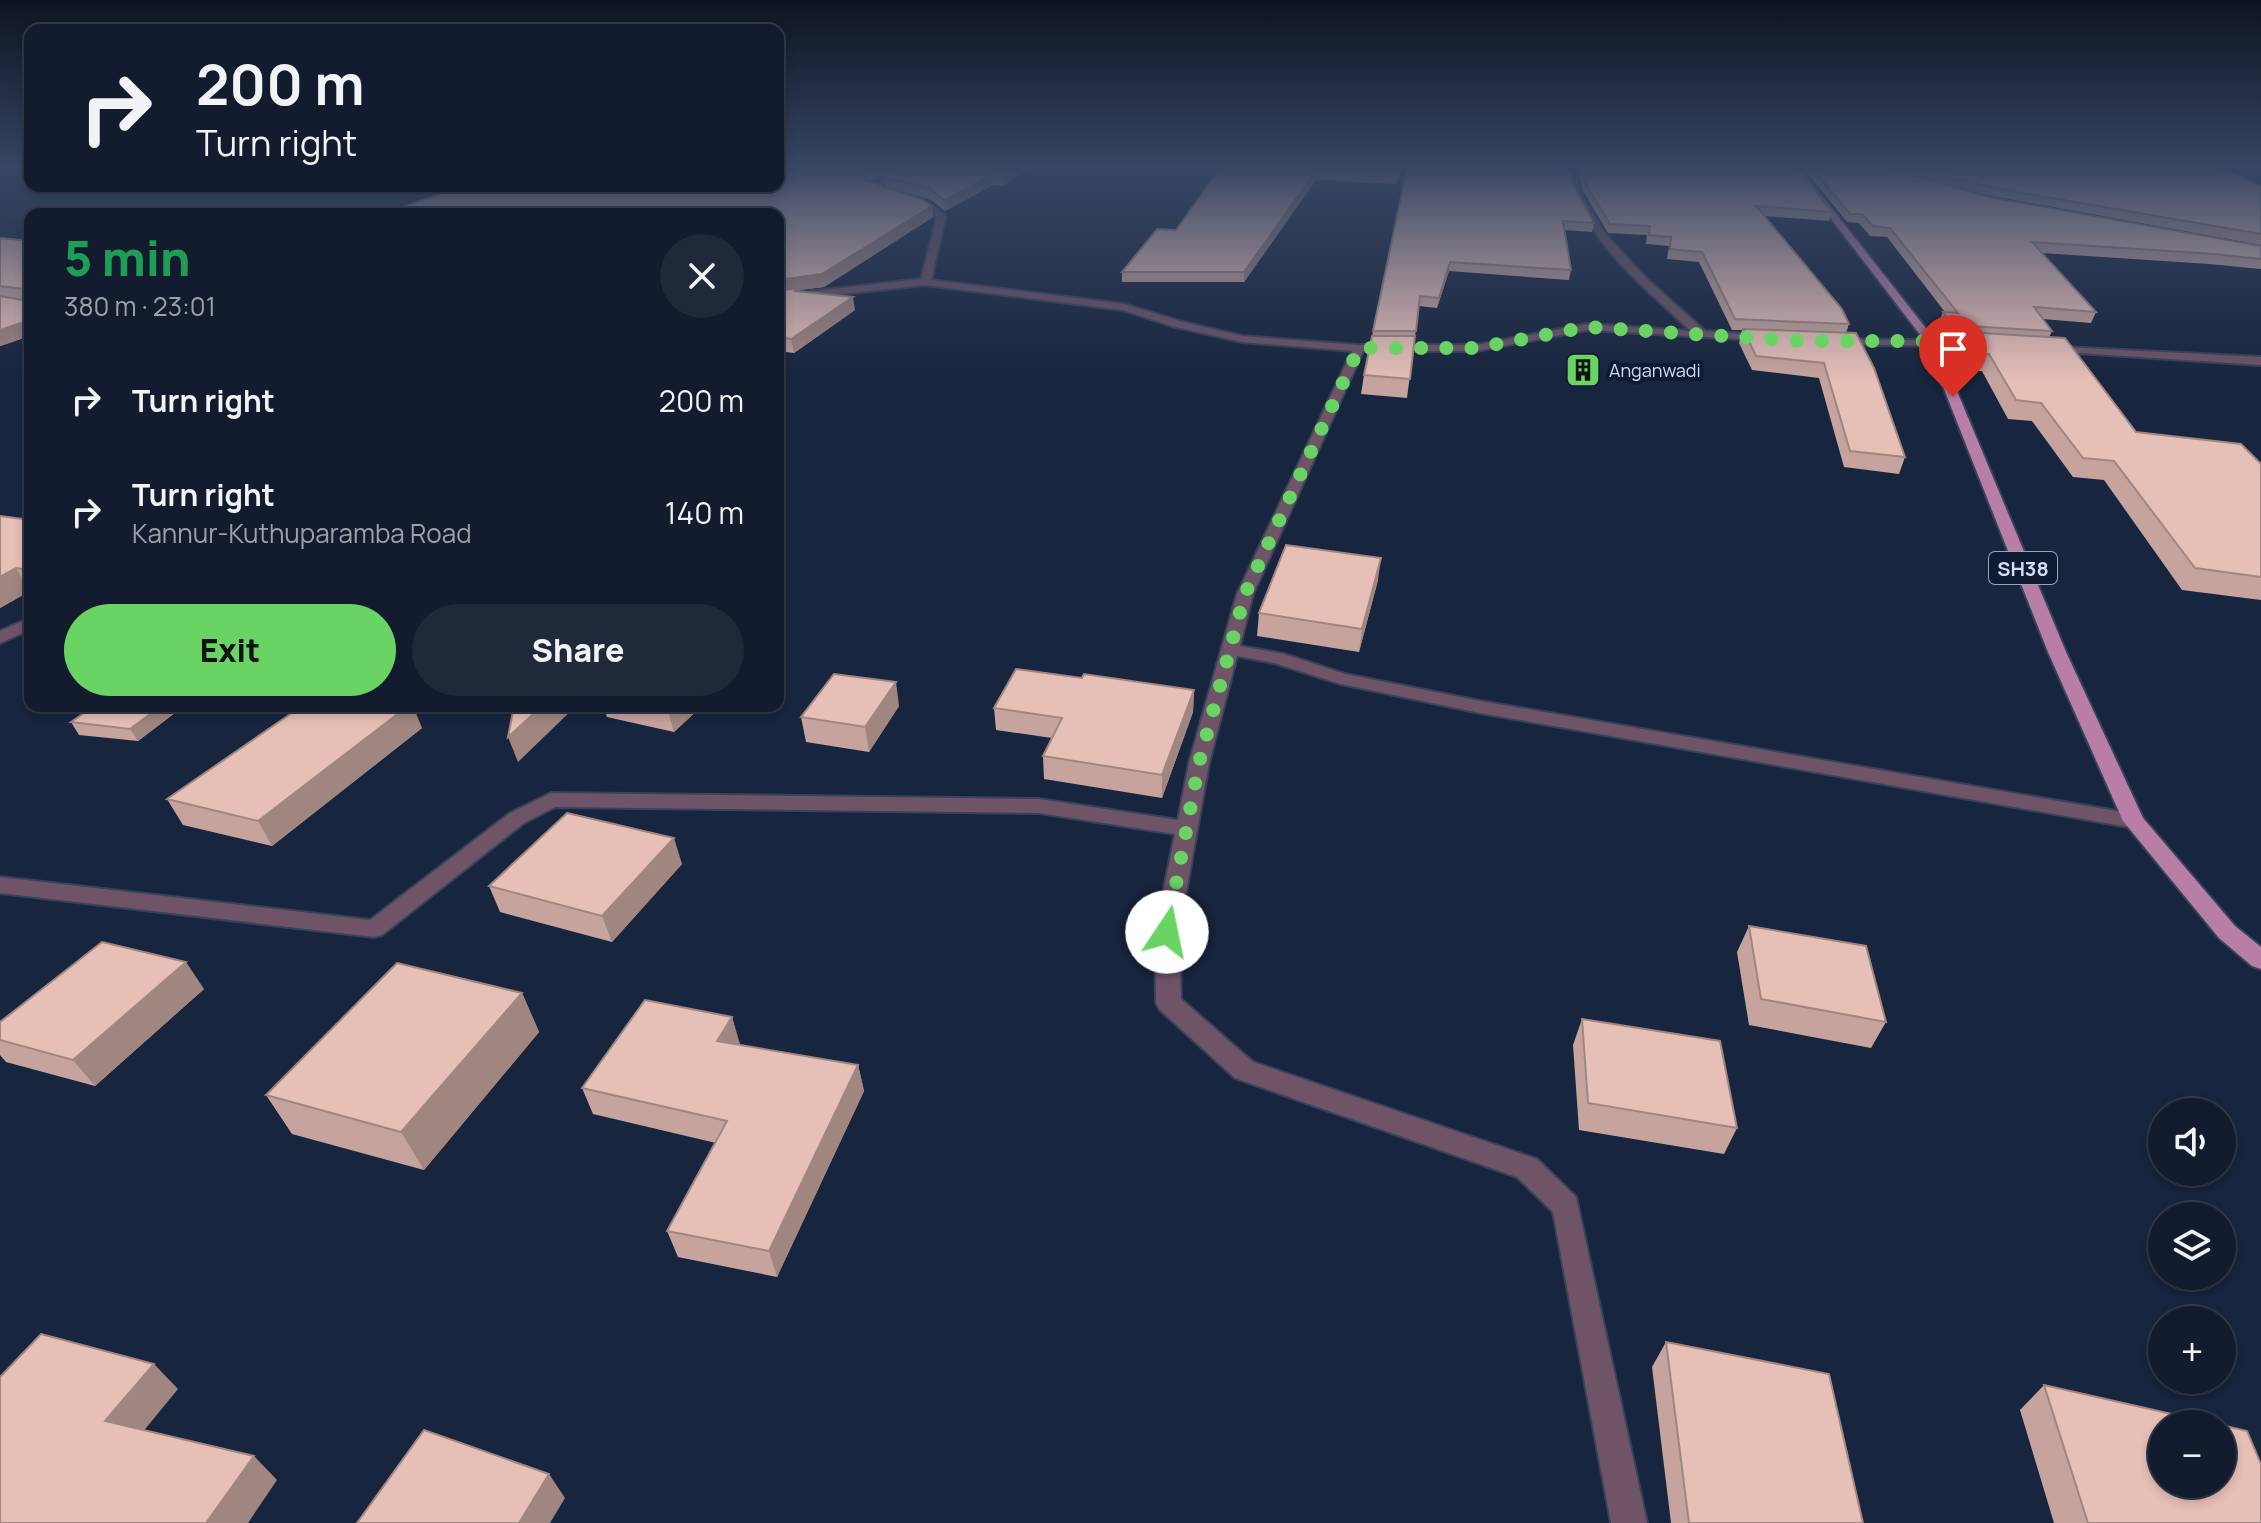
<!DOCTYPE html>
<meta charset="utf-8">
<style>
:root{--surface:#121c2e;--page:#1f293a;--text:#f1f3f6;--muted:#9ca1aa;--line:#313a4a;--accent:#69d464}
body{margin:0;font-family:Manrope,sans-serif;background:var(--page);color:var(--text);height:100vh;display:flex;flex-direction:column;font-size:30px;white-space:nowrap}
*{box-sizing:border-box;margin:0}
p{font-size:26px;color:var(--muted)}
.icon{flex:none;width:44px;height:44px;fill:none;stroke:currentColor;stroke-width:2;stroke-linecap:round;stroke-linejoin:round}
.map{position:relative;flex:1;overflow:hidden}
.panel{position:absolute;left:24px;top:208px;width:760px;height:504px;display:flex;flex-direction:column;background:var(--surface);border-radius:16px;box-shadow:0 4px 12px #0003,0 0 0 2px var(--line)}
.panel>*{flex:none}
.hud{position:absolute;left:24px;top:24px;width:760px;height:168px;border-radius:16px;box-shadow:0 4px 12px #0003,0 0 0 2px var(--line);background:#121c2e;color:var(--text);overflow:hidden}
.buttons{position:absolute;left:2148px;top:1098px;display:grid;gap:16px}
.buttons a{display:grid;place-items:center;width:88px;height:88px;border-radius:50%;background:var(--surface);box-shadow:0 4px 12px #0003,0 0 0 2px var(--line);font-size:40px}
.pin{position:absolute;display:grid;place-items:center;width:68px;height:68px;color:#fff;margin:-82px -34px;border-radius:50% 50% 50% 0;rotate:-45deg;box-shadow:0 0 8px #0007}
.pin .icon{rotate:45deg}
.me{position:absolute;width:88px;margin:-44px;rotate:11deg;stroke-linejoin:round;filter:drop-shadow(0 0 6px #0008)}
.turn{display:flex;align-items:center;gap:28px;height:168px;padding:0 40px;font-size:36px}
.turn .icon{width:104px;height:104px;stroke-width:2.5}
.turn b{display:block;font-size:56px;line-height:68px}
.round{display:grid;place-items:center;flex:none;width:84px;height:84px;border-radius:42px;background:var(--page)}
.headline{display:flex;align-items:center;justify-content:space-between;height:136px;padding:0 40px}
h1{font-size:48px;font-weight:800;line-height:60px;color:#1e9e55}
.cta{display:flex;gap:16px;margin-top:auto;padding:16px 40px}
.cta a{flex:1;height:92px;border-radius:48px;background:var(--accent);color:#111;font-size:32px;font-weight:800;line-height:92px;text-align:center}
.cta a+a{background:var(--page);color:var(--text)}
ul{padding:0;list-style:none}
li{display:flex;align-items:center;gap:24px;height:112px;padding:0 40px}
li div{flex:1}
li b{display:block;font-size:30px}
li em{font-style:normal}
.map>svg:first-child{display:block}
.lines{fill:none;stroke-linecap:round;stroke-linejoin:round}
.street-casing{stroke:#36435a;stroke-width:4}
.primary-casing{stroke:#36435a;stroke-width:4}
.street{fill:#6f5366;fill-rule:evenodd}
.primary{fill:#b87ea7;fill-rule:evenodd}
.wall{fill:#c6a49d}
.shaded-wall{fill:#a18680}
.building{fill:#e6bfb7;stroke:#a18680;stroke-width:2}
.route{stroke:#69d464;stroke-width:14;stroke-dasharray:0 25.2}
.labels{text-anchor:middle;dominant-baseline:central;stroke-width:8;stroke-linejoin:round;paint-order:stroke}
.far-poi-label{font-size:18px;fill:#d4deee;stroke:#0f1b33;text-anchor:start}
.shield{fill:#0f1b33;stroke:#99a4b6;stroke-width:2}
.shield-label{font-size:20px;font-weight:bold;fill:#d4deee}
</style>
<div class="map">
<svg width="2261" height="1523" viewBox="0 0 2261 1523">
<rect width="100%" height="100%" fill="#18253e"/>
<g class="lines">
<g class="street-casing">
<path id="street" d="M 899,168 L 908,168 L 878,187 L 930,203 L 946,216 L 931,280 L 1124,304 L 1179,321 L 1242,336 L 1359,345 L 1476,345 L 1587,324 L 1691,331 C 1641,284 1581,239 1568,168 L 1576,168 L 1580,192 L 1606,235 L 1646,278 L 1705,331 L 1768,336 L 1774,339 L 1772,341 L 1587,330 L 1476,351 L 1363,351 L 1253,594 L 1240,646 L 1284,654 L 1345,674 L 1480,701 L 2134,814 L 2145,821 L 2134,828 L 1480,713 L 1341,684 L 1274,663 L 1237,656 L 1209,763 L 1179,932 L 1181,999 L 1253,1062 L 1537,1159 L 1576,1197 L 1647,1523 L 1611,1523 L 1553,1212 L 1517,1177 L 1235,1078 L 1160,1010 L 1156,1003 L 1155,932 L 1175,834 L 1039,813 L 555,807 L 524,823 L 382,935 L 374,937 L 0,893 L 0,877 L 370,920 L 510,813 L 551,793 L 1039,799 L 1178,820 L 1189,763 L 1237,594 L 1352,351 L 1242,342 L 1172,326 L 1123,310 L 925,285 L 778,301 L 778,295 L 921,279 L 937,217 L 924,207 L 867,188 Z
M 1832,339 L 1988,341 L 1994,344 L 1988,347 L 1836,344 L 1830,341 Z
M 2044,346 L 2261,357 L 2261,365 L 2048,351 L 2042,348 Z
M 30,618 L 30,630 L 0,643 L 0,631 Z"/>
</g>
<g class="primary-casing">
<path id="primary" d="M 1792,168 L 1800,168 L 1936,341 L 2066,652 L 2143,818 L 2235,926 L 2261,947 L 2261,969 L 2252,966 L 2219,938 L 2123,821 L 2048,652 L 1925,341 Z"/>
</g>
<use href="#street" class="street"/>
<use href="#primary" class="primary"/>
</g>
<path class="wall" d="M 778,168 L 894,168 L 871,182 L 933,217 L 824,287 L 800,290 L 800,292 L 855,310 L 794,353 L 778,351 L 778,214 L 425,186 L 778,186 Z
M 897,168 L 1030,168 L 1003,186 L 993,185 L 945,211 L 931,200 L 885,186 L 884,176 Z
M 1220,168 L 1405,168 L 1395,184 L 1316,180 L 1244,282 L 1122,282 L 1122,272 L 1176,230 Z
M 1407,168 L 1574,186 L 1594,223 L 1592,232 L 1564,230 L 1571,270 L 1569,280 L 1449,271 L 1437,308 L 1419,306 L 1407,398 L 1361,394 L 1364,375 Z
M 1578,168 L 1797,168 L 1832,212 L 1829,221 L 1764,216 L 1849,324 L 1846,333 L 1905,457 L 1899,474 L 1844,467 L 1819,378 L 1752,370 L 1739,343 L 1742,330 L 1732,330 L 1699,262 L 1667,259 L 1669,246 L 1646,244 L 1647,235 L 1608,233 L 1583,191 Z
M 1803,168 L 2220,168 L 2261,186 L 2261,245 L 1992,196 L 1940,183 L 1994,198 L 2261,246 L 2261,269 L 2209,264 L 2042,253 L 2096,312 L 2091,323 L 2043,319 L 2052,331 L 2049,337 L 2136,432 L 2261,464 L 2261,600 L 2182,590 L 2104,480 L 2073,477 L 2032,421 L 2008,419 L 1982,371 L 1974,371 L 1958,349 L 1963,337 L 1949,336 L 1939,322 L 1943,312 L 1945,312 L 1887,237 L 1870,236 L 1859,223 L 1847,222 Z
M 0,238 L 30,241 L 30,336 L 0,346 Z
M 30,520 L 30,591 L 0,608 Z
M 1378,580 L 1359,652 L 1257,636 L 1259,613 Z
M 1082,678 L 1194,690 L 1193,712 L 1162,798 L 1044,779 L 1043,756 L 1052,738 L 996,730 L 994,708 Z
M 94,706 L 184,706 L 138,741 L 79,735 L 71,722 Z
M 603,706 L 702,706 L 674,732 L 607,717 Z
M 899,706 L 869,752 L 806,742 L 801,717 Z
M 422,728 L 272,846 L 183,825 L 167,799 Z
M 682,864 L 612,942 L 500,912 L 489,886 Z
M 1749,926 L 1886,1022 L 1871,1048 L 1749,1025 L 1737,952 Z
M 204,989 L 95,1086 L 6,1062 L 0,1055 L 0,1022 Z
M 522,993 L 539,1032 L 424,1170 L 292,1134 L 266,1095 Z
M 732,1017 L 739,1045 L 858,1065 L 864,1091 L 777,1277 L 678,1257 L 667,1231 L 716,1143 L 593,1114 L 582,1088 Z
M 1582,1019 L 1737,1128 L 1724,1154 L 1579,1130 L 1573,1045 Z
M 1666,1342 L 1863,1523 L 1671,1523 L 1652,1367 Z
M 2044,1385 L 2261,1523 L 2054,1523 L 2020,1410 Z"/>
<path class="shaded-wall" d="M 876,168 L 894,168 L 865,185 L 864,175 Z
M 1014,168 L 1030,168 L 1003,186 L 1002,175 Z
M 1401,168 L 1405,168 L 1395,184 L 1396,175 Z
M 1316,171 L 1316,180 L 1244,282 L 1244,272 Z
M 993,175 L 993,185 L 945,211 L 944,200 Z
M 932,206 L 933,217 L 824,287 L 800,290 L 802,301 L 778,293 L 778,280 Z
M 1450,262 L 1449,271 L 1437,308 L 1439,298 Z
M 853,297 L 855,310 L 794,353 L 791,339 Z
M 30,320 L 30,336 L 0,346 L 0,330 Z
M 1381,558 L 1378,580 L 1359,652 L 1362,629 Z
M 16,568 L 30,591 L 0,608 L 0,577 Z
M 896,682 L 899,706 L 869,752 L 865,727 Z
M 1194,690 L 1193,712 L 1162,798 L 1162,775 Z
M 161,706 L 184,706 L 138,741 L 130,729 Z
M 408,706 L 413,706 L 422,728 L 272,846 L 258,821 Z
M 542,706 L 576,706 L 518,762 L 508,737 Z
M 669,706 L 702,706 L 674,732 L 667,708 Z
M 674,838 L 682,864 L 612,942 L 602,916 Z
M 186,962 L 204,989 L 95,1086 L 73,1060 Z
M 522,993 L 539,1032 L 424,1170 L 401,1132 Z
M 732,1017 L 740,1044 L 726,1067 L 717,1041 Z
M 858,1065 L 864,1091 L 777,1277 L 769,1251 Z
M 154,1364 L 178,1389 L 132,1445 L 105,1421 Z
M 254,1456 L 277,1480 L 248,1523 L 206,1523 Z
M 549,1474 L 565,1498 L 550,1523 L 519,1523 Z"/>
<path class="building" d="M 778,168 L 876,168 L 864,175 L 865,180 L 922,199 L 932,206 L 822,274 L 778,280 L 778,214 L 383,214 L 463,186 L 778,186 Z
M 897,168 L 1014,168 L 1002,175 L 993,175 L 944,200 L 930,189 L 884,176 Z
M 1220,168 L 1401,168 L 1396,175 L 1316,171 L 1244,272 L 1122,272 L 1157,229 L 1176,230 Z
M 1407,168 L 1569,168 L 1574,186 L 1594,223 L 1563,221 L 1571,270 L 1450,262 L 1439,298 L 1420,296 L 1416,331 L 1373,331 Z
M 1582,168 L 1797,168 L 1832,212 L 1756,206 L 1842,309 L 1849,324 L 1735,319 L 1702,252 L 1670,249 L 1671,237 L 1649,235 L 1650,226 L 1610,224 L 1585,183 Z
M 1812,168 L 1886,168 L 1994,198 L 2261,246 L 2261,259 L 2214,254 L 2032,242 L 2096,312 L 2034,307 L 2052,331 L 1953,325 L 1943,312 L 1958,313 L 1890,228 L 1873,226 L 1862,214 L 1850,214 Z
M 1915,168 L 2220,168 L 2261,186 L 2261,234 L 1995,188 Z
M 0,238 L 30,241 L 30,320 L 0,330 L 0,296 L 23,300 L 25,289 L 0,286 Z
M 799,288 L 795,291 L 853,297 L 791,339 L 778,337 L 778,291 Z
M 1743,329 L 1856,333 L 1874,368 L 1905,457 L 1850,451 L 1824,363 L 1756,356 Z
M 1965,332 L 2065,338 L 2136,432 L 2241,444 L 2261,464 L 2261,577 L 2195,568 L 2114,461 L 2083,458 L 2041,403 L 2016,400 L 1989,354 L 1981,354 Z
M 1372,336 L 1415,336 L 1410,379 L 1364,375 Z
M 0,516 L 30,520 L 30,570 L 16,568 L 0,577 Z
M 1286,545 L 1381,558 L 1362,629 L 1259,613 Z
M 1016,669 L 1082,678 L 1084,674 L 1194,690 L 1162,775 L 1043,756 L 1062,718 L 994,708 Z
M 834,674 L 896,682 L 865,727 L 801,717 Z
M 94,706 L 161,706 L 130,729 L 71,722 Z
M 302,706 L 408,706 L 258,821 L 167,799 Z
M 514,706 L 542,706 L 508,737 Z
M 567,813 L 674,838 L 602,916 L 489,886 Z
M 1749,926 L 1866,946 L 1886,1022 L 1761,999 Z
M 102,942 L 186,962 L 73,1060 L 0,1040 L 0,1022 Z
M 397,963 L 522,993 L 401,1132 L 266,1095 Z
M 645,1000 L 732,1017 L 717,1041 L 858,1065 L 769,1251 L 667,1231 L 727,1121 L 582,1088 Z
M 1582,1019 L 1720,1041 L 1737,1128 L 1588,1103 Z
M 41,1334 L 154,1364 L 105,1421 L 254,1456 L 206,1523 L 0,1523 L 0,1377 Z
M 1666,1342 L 1829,1374 L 1863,1523 L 1689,1523 Z
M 2044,1385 L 2216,1424 L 2162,1424 L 2162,1484 L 2222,1484 L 2222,1425 L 2247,1431 L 2261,1464 L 2261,1523 L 2088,1523 Z
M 424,1430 L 549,1474 L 519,1523 L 357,1523 Z"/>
<linearGradient id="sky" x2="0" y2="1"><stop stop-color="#0d1422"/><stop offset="0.44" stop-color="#374663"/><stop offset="1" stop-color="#374663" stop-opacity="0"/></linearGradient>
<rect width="2261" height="381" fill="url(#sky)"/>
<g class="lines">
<path class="route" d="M 1167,932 L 1199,763 L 1245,594 L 1359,348 L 1476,348 L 1587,327 L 1799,341 L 1930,341 L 1953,397"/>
</g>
<defs>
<g id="building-square" transform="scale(1.8)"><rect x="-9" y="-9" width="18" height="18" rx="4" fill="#69d464" stroke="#0f1b33"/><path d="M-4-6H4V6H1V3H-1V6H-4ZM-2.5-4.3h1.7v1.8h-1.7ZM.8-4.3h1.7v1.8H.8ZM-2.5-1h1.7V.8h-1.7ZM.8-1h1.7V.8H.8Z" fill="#111"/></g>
</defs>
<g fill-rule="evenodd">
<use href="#building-square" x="1583" y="370"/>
</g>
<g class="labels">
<g class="far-poi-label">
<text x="1609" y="370">Anganwadi</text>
</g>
<rect class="shield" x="1989" y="552" width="68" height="32" rx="6"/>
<g class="shield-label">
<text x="2023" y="568">SH38</text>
</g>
</g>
</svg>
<div class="buttons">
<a><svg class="icon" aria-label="sound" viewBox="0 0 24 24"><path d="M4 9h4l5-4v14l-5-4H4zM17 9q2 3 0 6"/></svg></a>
<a><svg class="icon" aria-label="layers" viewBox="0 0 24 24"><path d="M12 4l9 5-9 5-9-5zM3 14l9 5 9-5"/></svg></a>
<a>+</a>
<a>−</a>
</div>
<div class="pin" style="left:1953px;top:397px;background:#d93025"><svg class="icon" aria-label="arrive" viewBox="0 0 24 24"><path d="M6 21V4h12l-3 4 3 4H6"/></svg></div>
<svg class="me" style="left:1167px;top:932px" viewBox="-20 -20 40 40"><circle r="19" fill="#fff"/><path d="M0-13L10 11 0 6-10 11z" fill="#69d464"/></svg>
<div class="hud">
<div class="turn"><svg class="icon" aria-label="right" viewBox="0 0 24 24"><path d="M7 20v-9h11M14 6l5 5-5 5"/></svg><div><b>200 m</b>Turn right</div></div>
</div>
<section class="panel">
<div class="headline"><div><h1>5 min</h1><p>380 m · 23:01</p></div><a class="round"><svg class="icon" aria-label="close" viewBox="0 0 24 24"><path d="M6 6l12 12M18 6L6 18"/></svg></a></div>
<ul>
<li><svg class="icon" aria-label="right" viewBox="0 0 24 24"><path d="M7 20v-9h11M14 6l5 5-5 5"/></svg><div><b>Turn right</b></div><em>200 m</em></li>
<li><svg class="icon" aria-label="right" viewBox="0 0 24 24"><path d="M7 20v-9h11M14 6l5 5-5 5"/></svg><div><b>Turn right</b><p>Kannur-Kuthuparamba Road</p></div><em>140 m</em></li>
</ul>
<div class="cta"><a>Exit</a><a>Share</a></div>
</section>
</div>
